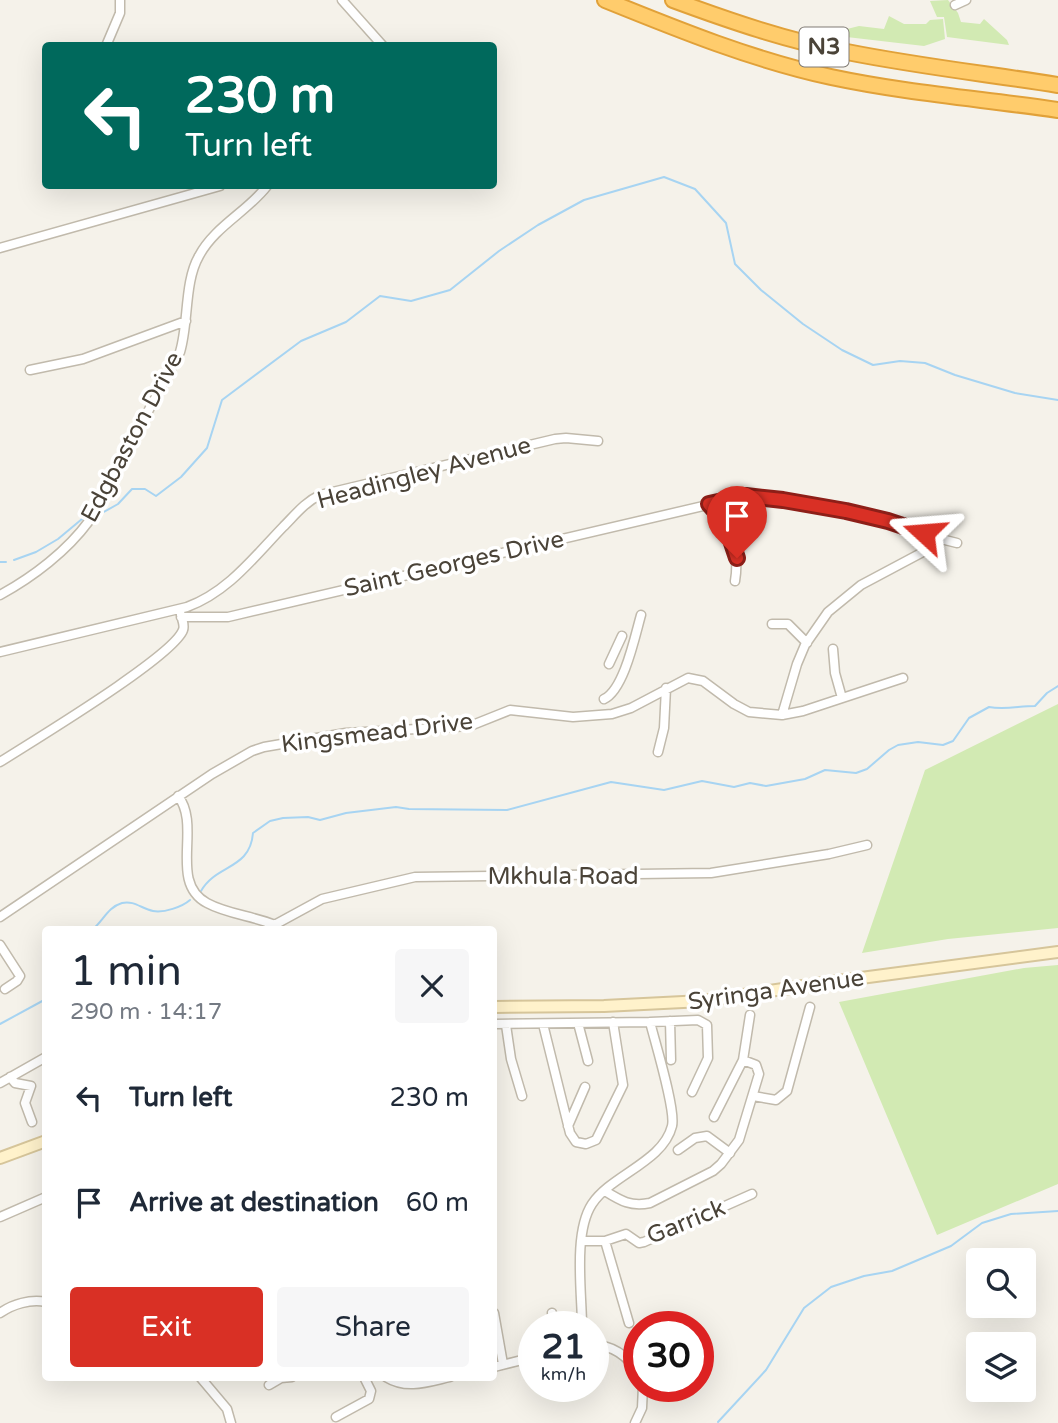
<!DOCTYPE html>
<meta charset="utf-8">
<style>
:root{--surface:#fff;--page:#f6f6f7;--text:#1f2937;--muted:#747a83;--accent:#d93025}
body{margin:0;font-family:"Varela Round",sans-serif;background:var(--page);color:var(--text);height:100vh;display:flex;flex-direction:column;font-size:26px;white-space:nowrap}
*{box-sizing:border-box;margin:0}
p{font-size:23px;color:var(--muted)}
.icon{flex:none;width:38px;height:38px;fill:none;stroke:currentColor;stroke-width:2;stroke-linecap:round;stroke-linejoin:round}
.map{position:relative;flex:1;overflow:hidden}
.sheet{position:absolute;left:42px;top:926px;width:455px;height:455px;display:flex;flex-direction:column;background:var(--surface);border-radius:7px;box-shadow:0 7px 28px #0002}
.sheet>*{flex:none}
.hud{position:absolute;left:42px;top:42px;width:455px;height:147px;border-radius:7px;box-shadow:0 7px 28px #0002;background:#00695c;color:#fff;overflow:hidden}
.fabs{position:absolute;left:966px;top:1248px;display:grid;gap:14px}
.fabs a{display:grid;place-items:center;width:70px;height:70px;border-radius:7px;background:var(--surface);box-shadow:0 7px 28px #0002;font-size:35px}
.speed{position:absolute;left:518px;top:1311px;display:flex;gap:14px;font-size:35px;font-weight:700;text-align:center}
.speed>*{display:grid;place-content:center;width:91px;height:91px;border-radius:50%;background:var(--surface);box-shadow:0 7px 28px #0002;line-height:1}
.speed small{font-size:18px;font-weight:400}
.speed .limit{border:10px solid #d22;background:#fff;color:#111}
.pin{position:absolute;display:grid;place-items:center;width:60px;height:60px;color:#fff;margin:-72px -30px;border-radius:50% 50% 50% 0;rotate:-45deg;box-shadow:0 0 7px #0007}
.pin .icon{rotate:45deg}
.me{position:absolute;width:77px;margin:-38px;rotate:289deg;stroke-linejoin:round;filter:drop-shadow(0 0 5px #0008)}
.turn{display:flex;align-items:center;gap:24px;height:147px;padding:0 28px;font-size:32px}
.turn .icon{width:91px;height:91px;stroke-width:2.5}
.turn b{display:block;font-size:49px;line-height:60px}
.round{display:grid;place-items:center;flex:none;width:74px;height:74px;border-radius:7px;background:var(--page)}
.summary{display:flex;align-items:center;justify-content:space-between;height:119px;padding:0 28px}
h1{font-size:42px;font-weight:600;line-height:52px}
.cta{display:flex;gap:14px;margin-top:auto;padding:14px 28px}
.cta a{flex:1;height:80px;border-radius:7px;background:var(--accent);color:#fff;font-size:28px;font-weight:600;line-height:80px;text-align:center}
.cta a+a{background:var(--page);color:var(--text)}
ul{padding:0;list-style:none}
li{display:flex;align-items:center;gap:21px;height:105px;padding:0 28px}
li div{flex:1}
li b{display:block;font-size:26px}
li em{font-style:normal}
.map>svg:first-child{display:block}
.green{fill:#d2eab3}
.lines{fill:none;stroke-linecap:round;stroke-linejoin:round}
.stream{stroke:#a7d4f2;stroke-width:2}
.street-casing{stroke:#c1baac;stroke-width:11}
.secondary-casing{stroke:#d6c59a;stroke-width:14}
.highway-casing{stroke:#e1a139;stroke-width:18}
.street{stroke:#fff;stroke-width:8}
.secondary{stroke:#fff2cb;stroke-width:10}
.highway{stroke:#ffcc6c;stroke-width:14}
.route-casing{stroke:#8d1f18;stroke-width:18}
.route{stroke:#d93025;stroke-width:12}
.labels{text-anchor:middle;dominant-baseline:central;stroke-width:7;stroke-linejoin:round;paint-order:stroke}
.shield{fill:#fff;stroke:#807b74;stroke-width:2}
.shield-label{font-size:23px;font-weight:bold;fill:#4a4338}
.street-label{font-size:24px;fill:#4a4338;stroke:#fff}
</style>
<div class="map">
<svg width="1058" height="1423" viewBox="0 0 1058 1423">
<rect width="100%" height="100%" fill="#f5f2ea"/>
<path class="green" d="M 948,0 L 958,13 L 961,22 L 980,24 L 984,19 L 1007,40 L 1009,45 L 947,37 L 944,17 L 937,17 L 930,1 Z
M 889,16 L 904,24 L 926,24 L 930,20 L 943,19 L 945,39 L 924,46 L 838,36 L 839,31 L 859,26 L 884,29 Z
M 1058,704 L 1058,928 L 948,939 L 862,953 L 925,770 Z
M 1058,965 L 1058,1184 L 937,1235 L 839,1002 L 1024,968 Z"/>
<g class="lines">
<path class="stream" d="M 102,513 L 118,504 L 132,489 L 145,489 L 156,496 L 181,477 L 207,448 L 222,400 L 301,341 L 346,322 L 380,296 L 411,301 L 450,290 L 499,251 L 538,225 L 584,200 L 664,177 L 695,189 L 726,223 L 735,264 L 761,290 L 803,324 L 842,350 L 873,365 L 900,361 L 925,363 L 955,375 L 1015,393 L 1058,400
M 14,560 L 36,552 L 58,539 L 82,519
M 0,562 L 6,562
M 201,891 C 216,864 250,870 253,833 L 270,821 L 283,818 L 308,817 L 320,820 L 346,813 L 396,807 L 409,809 L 507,810 L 611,782 L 664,790 L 702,781 L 734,787 L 750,783 L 766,786 L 805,779 L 825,770 L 856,773 L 867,769 L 889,750 L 898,745 L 918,742 L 943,745 L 953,741 L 969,718 L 989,707 C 1005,710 1019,706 1035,706 L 1047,693 L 1058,686
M 93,929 C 103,921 108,907 122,903 C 134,900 142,909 153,911 C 164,913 182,907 190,900
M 0,1024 L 46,999
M 718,1422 L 766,1370 L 804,1308 L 831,1287 L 864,1276 L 892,1271 L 951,1246 L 982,1223 L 1011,1214 L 1058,1211"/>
<g class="street-casing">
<path id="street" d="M 342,0 L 383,46
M 955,5 L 966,0
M 106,46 L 120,13 L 120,0
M 0,248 L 220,186
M 30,370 L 83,359 L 186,321
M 709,504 C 731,526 740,551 735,581
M 929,540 L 941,539 L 957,543
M 0,595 C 33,577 67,551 89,521 L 180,352 C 189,322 184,282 199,256 C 214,227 248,211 267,186
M 181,617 L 228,617 L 746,496 L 846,511 L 920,531 L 929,540
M 772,624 L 788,624 L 807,643
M 833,649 L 835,673 L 842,698
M 0,652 L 187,607 C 228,592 254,557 283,527 C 295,515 305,502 320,495 L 555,439 L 566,438 L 598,441
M 609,664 L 622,636
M 604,699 C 624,690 635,636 641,615
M 782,715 L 797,664 L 805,645 L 828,612 L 861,585 L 923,552 L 929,540
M 658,752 L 664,728 L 666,688
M 0,762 C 31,742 173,657 183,630 C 185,625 182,620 181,615
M 178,796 C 202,826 168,882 207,903 C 227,914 253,916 275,925
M 0,917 L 212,774 L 252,751 L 264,747 L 346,733 L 470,726 L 510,710 L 573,717 L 612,714 L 631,708 L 688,678 L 703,681 L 734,704 L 749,712 L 782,715 L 803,711 L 903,678
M 267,929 L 322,899 L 415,877 L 711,873 L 829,854 L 867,845
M 0,945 L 20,976 L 17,981 L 5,989
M 670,1021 L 671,1060
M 578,1023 L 588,1061
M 494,1024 L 650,1022
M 543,1024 L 570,1133 L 576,1142 L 586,1144 L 596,1140 L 623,1085 L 613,1022
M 506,1025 L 511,1059 L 522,1096
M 743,1060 L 750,1015
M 10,1077 L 15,1083 L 31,1086 L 25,1103 L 32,1122
M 0,1083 L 46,1057
M 753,1096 L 776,1100 L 787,1091 L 810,1007
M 568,1126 L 585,1087
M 678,1150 L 695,1138 L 707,1136 L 730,1153
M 605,1191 C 621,1201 631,1207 650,1203 L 713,1171 L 721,1164 L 739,1140 L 759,1074 L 756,1065 L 743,1060 L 714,1117
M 0,1217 L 46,1197
M 581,1241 L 605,1241 L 626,1234 L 639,1243 L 644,1242 L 752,1194
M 605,1241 L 629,1323
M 0,1313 C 13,1304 30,1299 46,1302
M 494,1313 L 503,1364
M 552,1313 L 554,1326
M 582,1326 C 582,1293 573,1233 592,1204 C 611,1175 663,1162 672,1126 C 676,1110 655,1042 650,1022 L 698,1020 L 707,1025 L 708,1058 L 692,1092
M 593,1345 C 614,1345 629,1358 639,1374
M 494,1367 L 534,1357
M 200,1377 L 227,1409 L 231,1423
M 386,1377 C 407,1390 428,1382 450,1377
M 269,1385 L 281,1378 L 292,1377
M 336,1417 L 369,1399 L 371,1391 L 364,1377
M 635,1423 L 642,1408 L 643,1386"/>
</g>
<g class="secondary-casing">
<path id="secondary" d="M 494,1007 L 604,1006 L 703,1001 L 823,983 L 1058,952
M 0,1158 L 46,1141"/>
</g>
<g class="highway-casing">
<path id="highway" d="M 605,0 C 679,30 753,60 831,77 C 906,93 983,99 1058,110
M 673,0 C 730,21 788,41 847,52 C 917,66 988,74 1058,85"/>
</g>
<use href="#street" class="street"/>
<use href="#secondary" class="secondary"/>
<use href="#highway" class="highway"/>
</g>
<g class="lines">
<g class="route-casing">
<path id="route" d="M 737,558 L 725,522 L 709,504 L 746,496 L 783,500 L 846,511 L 888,521 L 924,533"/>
</g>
<use href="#route" class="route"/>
</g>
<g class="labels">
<rect class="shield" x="799.5" y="27.5" width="49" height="39" rx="5"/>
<g class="shield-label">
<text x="824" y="47">N3</text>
</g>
<g class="street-label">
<text transform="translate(132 437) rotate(-62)">Edgbaston Drive</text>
<text transform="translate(424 473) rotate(-15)">Headingley Avenue</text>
<text transform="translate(454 564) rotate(-13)">Saint Georges Drive</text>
<text transform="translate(377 733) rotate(-7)">Kingsmead Drive</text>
<text x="563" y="876">Mkhula Road</text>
<text transform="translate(776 990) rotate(-8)">Syringa Avenue</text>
<text transform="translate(686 1222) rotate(-22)">Garrick</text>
</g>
</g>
</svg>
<div class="fabs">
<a><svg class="icon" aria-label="search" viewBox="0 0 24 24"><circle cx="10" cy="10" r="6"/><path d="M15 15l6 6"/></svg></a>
<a><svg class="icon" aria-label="layers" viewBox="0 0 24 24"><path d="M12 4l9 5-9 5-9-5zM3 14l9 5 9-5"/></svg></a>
</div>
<div class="speed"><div>21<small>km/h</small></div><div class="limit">30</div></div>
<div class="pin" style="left:737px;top:558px;background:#d93025"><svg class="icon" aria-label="arrive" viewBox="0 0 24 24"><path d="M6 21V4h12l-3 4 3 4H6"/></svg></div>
<svg class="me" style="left:924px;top:533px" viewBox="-20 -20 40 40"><path d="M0-17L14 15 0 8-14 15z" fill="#d93025" stroke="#fff" stroke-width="4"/></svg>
<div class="hud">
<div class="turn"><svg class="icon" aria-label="left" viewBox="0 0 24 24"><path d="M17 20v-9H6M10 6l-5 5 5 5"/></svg><div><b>230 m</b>Turn left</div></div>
</div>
<section class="sheet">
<div class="summary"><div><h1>1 min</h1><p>290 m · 14:17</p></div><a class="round"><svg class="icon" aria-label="close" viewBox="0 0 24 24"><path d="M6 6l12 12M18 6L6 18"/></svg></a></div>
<ul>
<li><svg class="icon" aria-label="left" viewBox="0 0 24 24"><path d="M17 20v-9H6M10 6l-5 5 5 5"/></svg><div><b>Turn left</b></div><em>230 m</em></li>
<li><svg class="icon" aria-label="arrive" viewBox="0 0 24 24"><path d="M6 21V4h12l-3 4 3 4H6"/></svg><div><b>Arrive at destination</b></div><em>60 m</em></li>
</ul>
<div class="cta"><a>Exit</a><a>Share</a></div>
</section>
</div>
